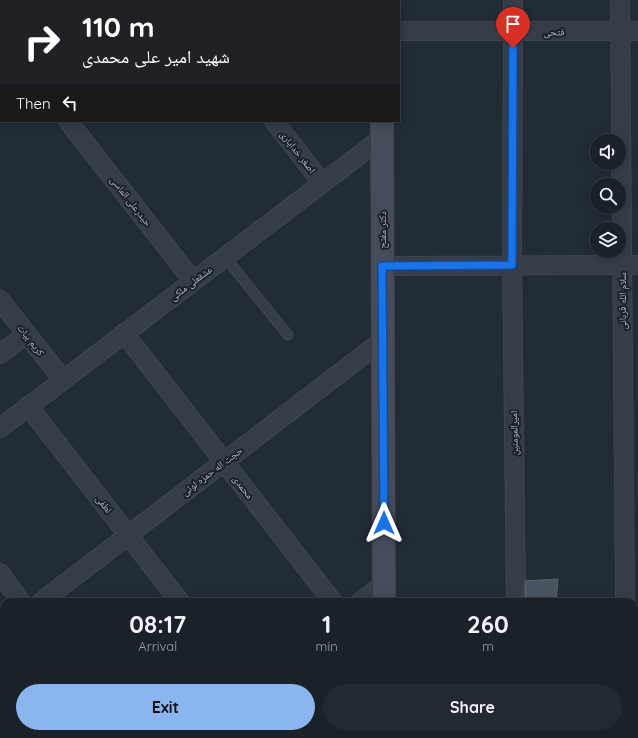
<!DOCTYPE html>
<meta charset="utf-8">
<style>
:root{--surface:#1a2128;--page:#232930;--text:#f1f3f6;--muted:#9fa3a8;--line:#383e45;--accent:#8ab5ef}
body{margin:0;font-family:Quicksand,"Noto Naskh Arabic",sans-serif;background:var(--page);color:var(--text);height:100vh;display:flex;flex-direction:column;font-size:15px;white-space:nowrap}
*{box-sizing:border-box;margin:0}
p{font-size:13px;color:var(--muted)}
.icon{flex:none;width:22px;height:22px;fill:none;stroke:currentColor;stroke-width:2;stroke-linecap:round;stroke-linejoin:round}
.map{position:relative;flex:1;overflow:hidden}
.details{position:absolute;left:0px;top:598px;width:638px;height:140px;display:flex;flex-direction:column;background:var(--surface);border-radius:12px 12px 0 0;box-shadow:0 2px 10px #0003,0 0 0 1px var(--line)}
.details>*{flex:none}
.hud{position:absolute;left:0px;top:0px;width:400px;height:122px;box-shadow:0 2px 10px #0003,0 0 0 1px var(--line);background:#202124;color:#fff;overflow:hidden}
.controls{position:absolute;left:590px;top:134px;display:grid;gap:8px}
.controls a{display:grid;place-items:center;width:36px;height:36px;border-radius:50%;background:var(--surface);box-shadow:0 2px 10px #0003,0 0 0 1px var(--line);font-size:20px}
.pin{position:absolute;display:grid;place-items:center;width:34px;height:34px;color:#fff;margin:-41px -17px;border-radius:50% 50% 50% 0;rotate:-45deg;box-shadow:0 0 4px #0007}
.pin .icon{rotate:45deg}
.me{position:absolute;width:44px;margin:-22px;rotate:0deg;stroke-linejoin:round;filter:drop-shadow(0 0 3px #0008)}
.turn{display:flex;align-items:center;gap:14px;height:84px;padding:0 16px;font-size:18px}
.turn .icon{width:52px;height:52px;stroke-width:2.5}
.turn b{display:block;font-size:28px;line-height:34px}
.then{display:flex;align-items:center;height:38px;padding:0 16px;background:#0003;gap:8px;font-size:15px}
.eta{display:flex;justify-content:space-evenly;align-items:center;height:68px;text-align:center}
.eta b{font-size:24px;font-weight:700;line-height:28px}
.primary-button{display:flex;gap:8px;margin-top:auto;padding:8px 16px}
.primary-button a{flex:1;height:46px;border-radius:24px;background:var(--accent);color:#111;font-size:16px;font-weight:700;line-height:46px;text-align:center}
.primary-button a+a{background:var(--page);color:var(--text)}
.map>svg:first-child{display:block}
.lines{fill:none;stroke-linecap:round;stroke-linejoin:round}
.lane-casing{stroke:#3f4650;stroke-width:11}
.street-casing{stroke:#3f4650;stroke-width:20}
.secondary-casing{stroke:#3f4650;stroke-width:24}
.lane{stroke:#353d47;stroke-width:9}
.street{stroke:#353d47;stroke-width:18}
.secondary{stroke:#444d59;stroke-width:22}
.wall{fill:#3d4855}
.building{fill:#495461;stroke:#596470}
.route-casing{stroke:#114b97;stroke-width:10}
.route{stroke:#1a73e8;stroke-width:7}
.labels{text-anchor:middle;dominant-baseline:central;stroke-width:4;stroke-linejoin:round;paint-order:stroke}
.street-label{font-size:10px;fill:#b0b8c3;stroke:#1b222b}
</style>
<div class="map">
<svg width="638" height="738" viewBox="0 0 638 738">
<rect width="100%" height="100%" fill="#222c36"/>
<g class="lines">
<g class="lane-casing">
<path id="lane" d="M 225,257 L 288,335"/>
</g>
<g class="street-casing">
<path id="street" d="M 104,0 L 105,1
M 181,0 L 182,1
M 513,0 L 512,265 L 516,602
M 620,0 L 625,602
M 399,31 L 638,31
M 68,121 L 193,281
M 274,121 L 322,183
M 383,266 L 638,265
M 0,300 L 63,380
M 124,333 L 333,602
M 0,354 L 27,334
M 28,406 L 180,602
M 0,428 L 382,138
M 0,573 L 21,602
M 41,602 L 383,340
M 360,602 L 384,584
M 0,634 L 4,631
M 123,734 L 126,738
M 203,734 L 206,738
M 183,738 L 188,734
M 305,738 L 310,734
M 592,738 L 593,734"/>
</g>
<g class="secondary-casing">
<path id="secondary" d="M 381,0 L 381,1
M 129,1 L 131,0
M 0,100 L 1,99
M 382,121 L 384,602
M 634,635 L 638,631
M 385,734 L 385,738
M 515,738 L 520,734"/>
</g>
<use href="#lane" class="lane"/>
<use href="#street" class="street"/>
<use href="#secondary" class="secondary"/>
</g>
<path class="wall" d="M 525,581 L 556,602 L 523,602 L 522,589 Z"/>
<path class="building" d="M 558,579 L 556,602 L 526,602 L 525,581 Z"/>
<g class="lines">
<g class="route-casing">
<path id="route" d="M 384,523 L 382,266 L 512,265 L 513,48"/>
</g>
<use href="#route" class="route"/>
</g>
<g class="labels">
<g class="street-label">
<text transform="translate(554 32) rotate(-1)">فتحی</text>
<text transform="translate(298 152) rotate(52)">اصغر خدایاری</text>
<text transform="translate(131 201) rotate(52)">حیدرعلی الماسی</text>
<text transform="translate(382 230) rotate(-90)">دکتر مفتح</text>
<text transform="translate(191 283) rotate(-37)">عشقعلی ملکی</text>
<text transform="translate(622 301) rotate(-90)">سلام الله قربانی</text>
<text transform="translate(31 340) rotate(52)">کریم بیات</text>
<text transform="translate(514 433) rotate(-91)">امیرالمومنین</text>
<text transform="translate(212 471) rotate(-37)">حجت اله حمزه لوئی</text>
<text transform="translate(243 487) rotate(52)">محمدی</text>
<text transform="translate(104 504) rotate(52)">لطفی</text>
</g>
</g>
</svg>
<div class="controls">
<a><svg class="icon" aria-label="sound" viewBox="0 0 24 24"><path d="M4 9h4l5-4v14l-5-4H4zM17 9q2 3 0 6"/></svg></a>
<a><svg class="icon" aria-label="search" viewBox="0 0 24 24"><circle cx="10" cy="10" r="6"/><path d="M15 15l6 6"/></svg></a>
<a><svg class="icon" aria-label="layers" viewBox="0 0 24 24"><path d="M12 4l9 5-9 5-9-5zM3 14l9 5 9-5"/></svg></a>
</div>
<div class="pin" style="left:513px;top:48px;background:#d93025"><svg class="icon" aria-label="arrive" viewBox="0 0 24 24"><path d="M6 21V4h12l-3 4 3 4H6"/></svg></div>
<svg class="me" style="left:384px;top:523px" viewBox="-20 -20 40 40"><path d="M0-17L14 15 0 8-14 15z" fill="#1a73e8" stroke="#fff" stroke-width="4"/></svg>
<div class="hud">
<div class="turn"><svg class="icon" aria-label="right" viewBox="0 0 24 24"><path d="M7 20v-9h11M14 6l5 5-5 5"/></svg><div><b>110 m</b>شهید امیر علی محمدی</div></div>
<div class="then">Then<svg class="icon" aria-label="left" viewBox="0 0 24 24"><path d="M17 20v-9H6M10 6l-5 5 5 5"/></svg></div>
</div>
<section class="details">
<div class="eta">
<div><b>08:17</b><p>Arrival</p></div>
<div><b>1</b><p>min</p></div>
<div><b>260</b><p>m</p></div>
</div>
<div class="primary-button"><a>Exit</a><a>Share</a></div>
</section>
</div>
